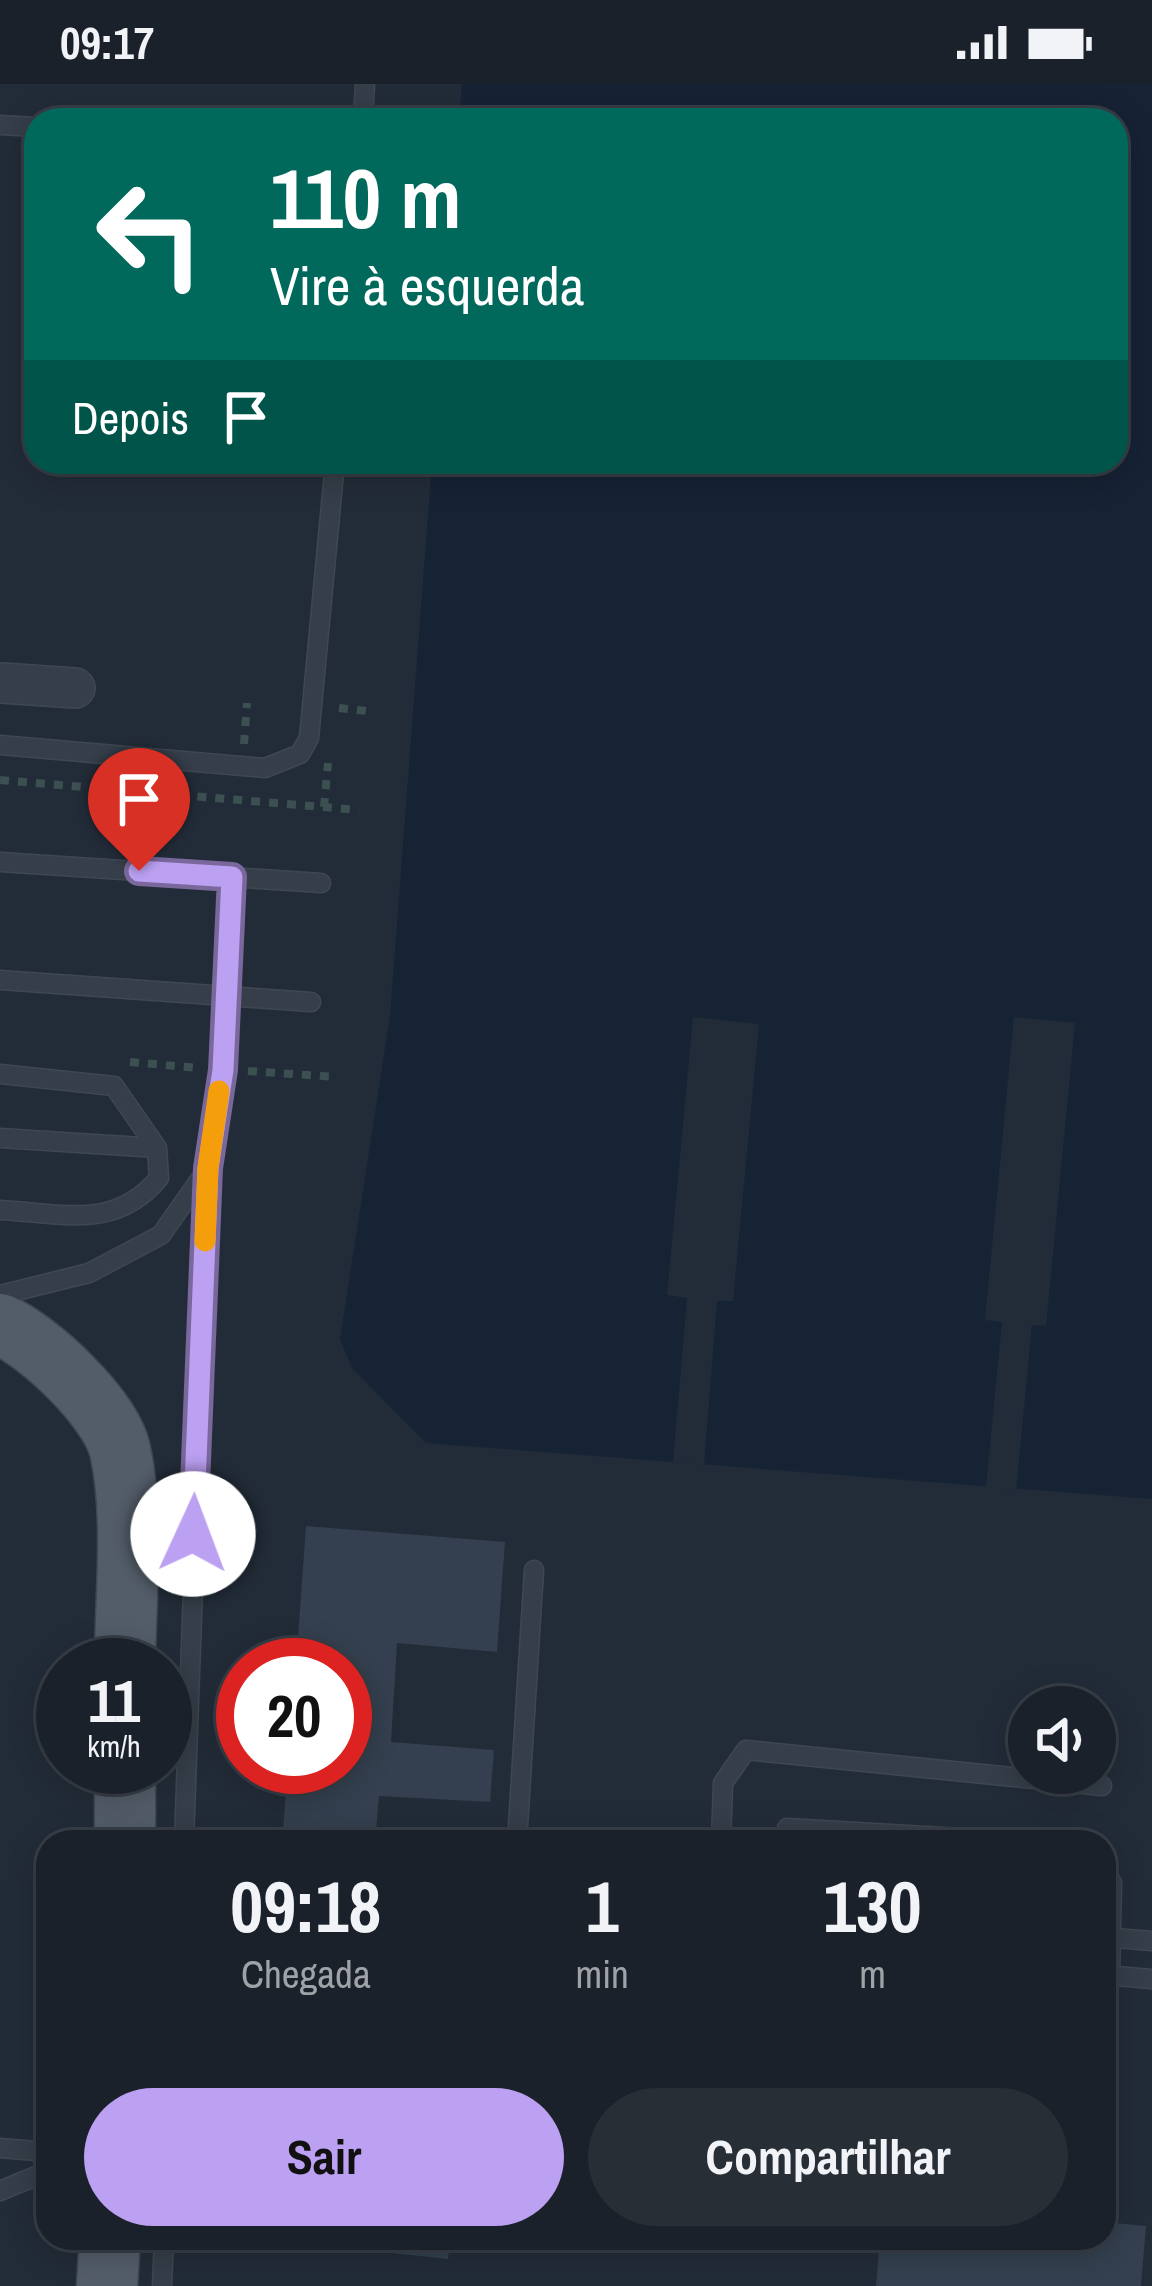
<!DOCTYPE html>
<html lang="pt">
<meta charset="utf-8">
<style>
:root{--surface:#1a212a;--page:#272e36;--text:#f1f3f6;--muted:#9fa3a8;--line:#383e47;--accent:#bca0f2}
body{margin:0;font-family:"Archivo Narrow",sans-serif;background:var(--page);color:var(--text);height:100vh;display:flex;flex-direction:column;font-size:45px;white-space:nowrap}
*{box-sizing:border-box;margin:0}
p{font-size:39px;color:var(--muted)}
.icon{flex:none;width:66px;height:66px;fill:none;stroke:currentColor;stroke-width:2;stroke-linecap:round;stroke-linejoin:round}
.map{position:relative;flex:1;overflow:hidden}
.panel{position:absolute;left:36px;top:1746px;width:1080px;height:420px;display:flex;flex-direction:column;background:var(--surface);border-radius:36px;box-shadow:0 6px 30px #0003,0 0 0 3px var(--line)}
.panel>*{flex:none}
.banner{position:absolute;left:24px;top:24px;width:1104px;height:366px;border-radius:36px;box-shadow:0 6px 30px #0003,0 0 0 3px var(--line);background:#00695c;color:#fff;overflow:hidden}
.buttons{position:absolute;left:1008px;top:1602px;display:grid;gap:24px}
.buttons a{display:grid;place-items:center;width:108px;height:108px;border-radius:50%;background:var(--surface);box-shadow:0 6px 30px #0003,0 0 0 3px var(--line);font-size:60px}
.speed{position:absolute;left:36px;top:1554px;display:flex;gap:24px;font-size:60px;font-weight:700;text-align:center}
.speed>*{display:grid;place-content:center;width:156px;height:156px;border-radius:50%;background:var(--surface);box-shadow:0 6px 30px #0003,0 0 0 3px var(--line);line-height:1}
.speed small{font-size:30px;font-weight:400}
.speed .limit{border:18px solid #d22;background:#fff;color:#111}
.pin{position:absolute;display:grid;place-items:center;width:102px;height:102px;color:#fff;margin:-123px -51px;border-radius:50% 50% 50% 0;rotate:-45deg;box-shadow:0 0 12px #0007}
.pin .icon{rotate:45deg}
.me{position:absolute;width:132px;margin:-66px;rotate:2deg;stroke-linejoin:round;filter:drop-shadow(0 0 9px #0008)}
.turn{display:flex;align-items:center;gap:42px;height:252px;padding:0 48px;font-size:54px}
.turn .icon{width:156px;height:156px;stroke-width:2.5}
.turn b{display:block;font-size:84px;line-height:102px}
.then{display:flex;align-items:center;height:114px;padding:0 48px;background:#0003;gap:24px;font-size:45px}
.eta{display:flex;justify-content:space-evenly;align-items:center;height:204px;text-align:center}
.eta b{font-size:72px;font-weight:800;line-height:84px}
.action{display:flex;gap:24px;margin-top:auto;padding:24px 48px}
.action a{flex:1;height:138px;border-radius:72px;background:var(--accent);color:#111;font-size:48px;font-weight:800;line-height:138px;text-align:center}
.action a+a{background:var(--page);color:var(--text)}
.status{display:flex;justify-content:space-between;align-items:center;height:84px;padding:0 60px;background:var(--surface);direction:ltr}
.status svg{height:33px;fill:currentColor}
.map>svg:first-child{display:block}
.water{fill:#162335}
.pier{fill:#222c38}
.building{fill:#34404f}
.lines{fill:none;stroke-linecap:round;stroke-linejoin:round}
.lane-casing{stroke:#3f4752;stroke-width:21}
.street-casing{stroke:#3f4752;stroke-width:42}
.primary-casing{stroke:#3f4752;stroke-width:63}
.path{stroke:#3c5052;stroke-width:8;stroke-dasharray:9 9;stroke-linecap:butt}
.lane{stroke:#353e49;stroke-width:18}
.street{stroke:#353e49;stroke-width:39}
.primary{stroke:#535d69;stroke-width:60}
.route-casing{stroke:#7a689d;stroke-width:30}
.route{stroke:#bca0f2;stroke-width:21}
.slow{stroke:#f59e0b;stroke-width:21}
</style>
<div class="status"><b>09:17</b><svg viewBox="0 0 49 12"><path d="M0 12V9h3v3zM5 12V6h3v6zM10 12V3h3v9zM15 12V0h3v12zM26 1h20v11H26zM47 4h2v5h-2z"/></svg></div>
<div class="map">
<svg width="1152" height="2202" viewBox="0 0 1152 2202">
<rect width="100%" height="100%" fill="#222c38"/>
<path class="water" d="M 462,0 L 1152,0 L 1152,1415 L 426,1359 L 352,1284 L 340,1255 L 390,932 L 432,378 L 1116,378 L 1116,36 L 459,36 Z"/>
<path class="pier" d="M 693,933 L 759,940 L 733,1217 L 717,1217 L 704,1381 L 673,1378 L 687,1214 L 667,1211 Z
M 1014,933 L 1075,939 L 1046,1242 L 1032,1241 L 1016,1406 L 986,1403 L 1002,1238 L 985,1236 Z"/>
<path class="building" d="M 306,1442 L 505,1458 L 497,1568 L 397,1559 L 391,1658 L 494,1666 L 490,1718 L 379,1712 L 375,1758 L 282,1758 L 288,1683 L 345,1683 L 345,1581 L 296,1581 Z
M 1104,2138 L 1146,2142 L 1141,2202 L 876,2202 L 880,2154 L 1104,2154 Z
M 253,2154 L 450,2154 L 448,2175 Z"/>
<g class="lines">
<g class="lane-casing">
<path id="lane" d="M 363,36 L 365,0
M 0,41 L 36,43
M 0,661 L 265,684 L 300,670 L 309,654 L 335,378
M 0,778 L 321,799
M 0,896 L 311,918
M 0,990 L 114,1002 L 157,1064 L 159,1094 C 115,1147 62,1129 0,1126
M 0,1054 L 157,1064
M 0,1211 L 89,1189 L 161,1151 L 208,1084
M 136,1411 L 195,1406
M 787,1744 L 1031,1758
M 184,1758 L 208,1084 L 223,986 L 232,793
M 517,1758 L 534,1486
M 721,1758 L 723,1699 L 746,1666 L 1102,1702
M 1104,1786 L 1112,1799 L 1110,1891
M 1104,1853 L 1152,1857
M 1104,1891 L 1152,1895
M 0,2064 L 48,2068
M 0,2107 L 48,2087
M 162,2202 L 164,2154"/>
</g>
<g class="street-casing">
<path id="street" d="M 2,599 L 75,604"/>
</g>
<g class="primary-casing">
<path id="primary" d="M 0,1240 C 39,1257 110,1324 120,1366 C 135,1434 125,1512 125,1581
M 125,1683 L 125,1758
M 107,2202 L 110,2154"/>
</g>
<path class="path" d="M 339,624 L 367,627
M 244,660 L 247,619
M 0,696 L 359,726
M 324,723 L 328,679
M 130,978 L 199,984
M 248,987 L 337,993"/>
<use href="#lane" class="lane"/>
<use href="#street" class="street"/>
<use href="#primary" class="primary"/>
</g>
<g class="lines">
<g class="route-casing">
<path id="route" d="M 139,787 L 232,793 L 223,986 L 208,1084 L 193,1450"/>
</g>
<use href="#route" class="route"/>
<path class="slow" d="M 205,1157 L 208,1084 L 219,1007"/>
</g>
</svg>
<div class="buttons">
<a><svg class="icon" aria-label="sound" viewBox="0 0 24 24"><path d="M4 9h4l5-4v14l-5-4H4zM17 9q2 3 0 6"/></svg></a>
</div>
<div class="speed"><div>11<small>km/h</small></div><div class="limit">20</div></div>
<div class="pin" style="left:139px;top:787px;background:#d93025"><svg class="icon" aria-label="arrive" viewBox="0 0 24 24"><path d="M6 21V4h12l-3 4 3 4H6"/></svg></div>
<svg class="me" style="left:193px;top:1450px" viewBox="-20 -20 40 40"><circle r="19" fill="#fff"/><path d="M0-13L10 11 0 6-10 11z" fill="#bca0f2"/></svg>
<div class="banner">
<div class="turn"><svg class="icon" aria-label="left" viewBox="0 0 24 24"><path d="M17 20v-9H6M10 6l-5 5 5 5"/></svg><div><b>110 m</b>Vire à esquerda</div></div>
<div class="then">Depois<svg class="icon" aria-label="arrive" viewBox="0 0 24 24"><path d="M6 21V4h12l-3 4 3 4H6"/></svg></div>
</div>
<section class="panel">
<div class="eta">
<div><b>09:18</b><p>Chegada</p></div>
<div><b>1</b><p>min</p></div>
<div><b>130</b><p>m</p></div>
</div>
<div class="action"><a>Sair</a><a>Compartilhar</a></div>
</section>
</div>
